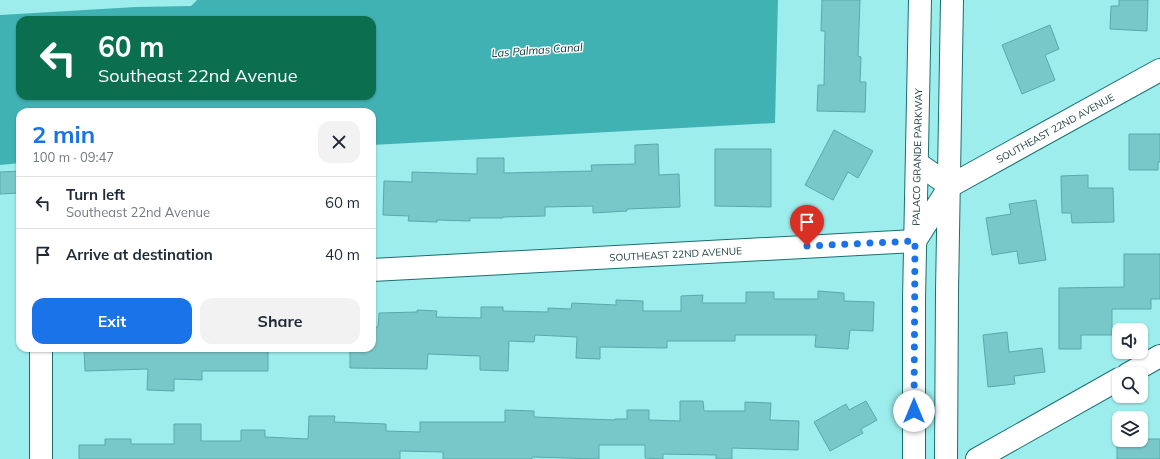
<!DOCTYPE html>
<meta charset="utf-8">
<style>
:root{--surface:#fff;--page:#f2f2f3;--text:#1f2937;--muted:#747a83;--line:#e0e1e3;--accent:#1a73e8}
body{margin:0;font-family:Mulish,sans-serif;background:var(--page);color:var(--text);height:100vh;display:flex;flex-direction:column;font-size:15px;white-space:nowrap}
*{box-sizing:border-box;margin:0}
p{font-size:13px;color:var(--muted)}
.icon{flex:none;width:22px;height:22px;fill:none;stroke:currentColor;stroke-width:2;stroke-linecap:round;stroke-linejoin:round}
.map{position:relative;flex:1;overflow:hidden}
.panel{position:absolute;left:16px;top:108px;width:360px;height:244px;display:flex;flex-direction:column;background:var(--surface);border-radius:12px;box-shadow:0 1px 3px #0004}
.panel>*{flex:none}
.hud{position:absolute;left:16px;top:16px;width:360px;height:84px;border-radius:12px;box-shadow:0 1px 3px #0004;background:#0b6e4f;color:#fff;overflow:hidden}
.controls{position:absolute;left:1112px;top:323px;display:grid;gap:8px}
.controls a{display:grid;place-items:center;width:36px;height:36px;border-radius:8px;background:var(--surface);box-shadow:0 1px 3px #0004;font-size:20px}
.pin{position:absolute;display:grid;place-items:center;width:34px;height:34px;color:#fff;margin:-41px -17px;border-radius:50% 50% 50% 0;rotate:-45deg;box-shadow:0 0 4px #0007}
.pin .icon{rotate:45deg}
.me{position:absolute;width:44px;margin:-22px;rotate:0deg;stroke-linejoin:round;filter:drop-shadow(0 0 3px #0008)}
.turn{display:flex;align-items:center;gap:14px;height:84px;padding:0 16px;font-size:18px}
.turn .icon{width:52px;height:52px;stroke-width:2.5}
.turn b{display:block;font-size:28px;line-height:34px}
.round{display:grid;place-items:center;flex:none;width:42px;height:42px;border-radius:12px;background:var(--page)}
.head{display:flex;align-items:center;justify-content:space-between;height:68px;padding:0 16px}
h1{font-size:24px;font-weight:700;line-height:30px;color:var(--accent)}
.action{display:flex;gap:8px;margin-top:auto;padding:8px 16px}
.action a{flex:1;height:46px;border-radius:12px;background:var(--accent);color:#fff;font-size:16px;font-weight:700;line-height:46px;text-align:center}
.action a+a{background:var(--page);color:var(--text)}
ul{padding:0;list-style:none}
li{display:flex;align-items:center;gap:12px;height:52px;padding:0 16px;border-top:1px solid var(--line)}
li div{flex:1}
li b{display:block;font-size:15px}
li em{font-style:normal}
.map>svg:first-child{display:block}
.water{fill:#41b2b4;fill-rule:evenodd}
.building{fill:#79c8c9;stroke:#5aa9aa}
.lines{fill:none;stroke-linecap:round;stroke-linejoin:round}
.minor-casing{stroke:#187071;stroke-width:24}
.minor{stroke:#fff;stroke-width:22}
.route{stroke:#1a73e8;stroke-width:7;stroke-dasharray:0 12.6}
.labels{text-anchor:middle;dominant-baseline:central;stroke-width:3;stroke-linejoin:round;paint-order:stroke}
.street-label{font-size:10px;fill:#214243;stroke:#f8ffff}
.water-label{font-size:11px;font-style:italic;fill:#103233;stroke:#f8ffff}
</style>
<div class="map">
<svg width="1160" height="459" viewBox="0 0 1160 459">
<rect width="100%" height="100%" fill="#9deded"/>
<path class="water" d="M 197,0 L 778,0 L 775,123 L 372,145 L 372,112 L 20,112 L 20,163 L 0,165 L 0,15 L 136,7 L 191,6 ZM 20,20 L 372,20 L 372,96 L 20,96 Z"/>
<path class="building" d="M 822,0 L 860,0 L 858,56 L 861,57 L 860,82 L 866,82 L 865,112 L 817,111 L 818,85 L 824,85 L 825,31 L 821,31 Z
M 1119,0 L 1148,0 L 1147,31 L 1110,29 L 1111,6 L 1119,6 Z
M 1050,25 L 1059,49 L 1045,55 L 1055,80 L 1022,94 L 1002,45 Z
M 834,130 L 873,151 L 858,178 L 848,172 L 833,200 L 805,185 Z
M 1129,134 L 1160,134 L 1160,162 L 1158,162 L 1158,170 L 1129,170 Z
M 658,144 L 659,175 L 679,174 L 680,207 L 627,209 L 627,211 L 593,213 L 593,206 L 545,207 L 545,216 L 503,217 L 503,218 L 470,218 L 470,221 L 437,220 L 437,222 L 408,221 L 409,216 L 383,215 L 384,181 L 412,182 L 412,172 L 477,174 L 477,158 L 504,158 L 504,173 L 592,171 L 591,165 L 635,164 L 635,145 Z
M 715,149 L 771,149 L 771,207 L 715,206 Z
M 20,171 L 20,193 L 0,194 L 0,172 Z
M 1088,175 L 1088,188 L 1113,188 L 1114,222 L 1072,223 L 1071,213 L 1062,213 L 1061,176 Z
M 1036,200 L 1046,260 L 1019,264 L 1017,251 L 992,255 L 986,218 L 1011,214 L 1009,204 Z
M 1124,254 L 1160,254 L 1160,299 L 1151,299 L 1151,309 L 1112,309 L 1112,335 L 1081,335 L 1081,349 L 1059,349 L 1059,288 L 1124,287 Z
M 818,291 L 844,293 L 844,301 L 874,302 L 873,331 L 850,330 L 848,349 L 815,347 L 816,335 L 735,335 L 735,341 L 667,341 L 667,348 L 600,347 L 600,359 L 576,358 L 577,337 L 535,335 L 534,342 L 509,341 L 508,371 L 480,370 L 480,356 L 428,354 L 427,369 L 350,368 L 350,348 L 372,348 L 372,327 L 378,327 L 379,313 L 417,312 L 417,310 L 437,311 L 436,317 L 481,318 L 481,307 L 503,307 L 503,311 L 548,312 L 548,308 L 571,309 L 572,303 L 616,305 L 616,300 L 643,301 L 643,311 L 681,311 L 681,296 L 703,295 L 702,303 L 746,303 L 746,292 L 774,292 L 774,299 L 818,299 Z
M 1007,332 L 1009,352 L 1042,348 L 1045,372 L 1014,376 L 1015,384 L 988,387 L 983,335 Z
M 84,348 L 268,348 L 268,371 L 202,371 L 202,380 L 174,379 L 174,391 L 147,390 L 148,369 L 85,371 Z
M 680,401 L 703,401 L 704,411 L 745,411 L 745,402 L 771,403 L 770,420 L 799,421 L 798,450 L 732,448 L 732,459 L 716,459 L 716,455 L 663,454 L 663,459 L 645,458 L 645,445 L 599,445 L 599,459 L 532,457 L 532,459 L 443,459 L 443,452 L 400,451 L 400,459 L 79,459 L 79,445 L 105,445 L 105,439 L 131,439 L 131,444 L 174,444 L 174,424 L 201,424 L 201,441 L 241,441 L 241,430 L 265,430 L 265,437 L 308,439 L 309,416 L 335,416 L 334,422 L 386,424 L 386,431 L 420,432 L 420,422 L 505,422 L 505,410 L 534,411 L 534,417 L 615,420 L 615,419 L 627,419 L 627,410 L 649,410 L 649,420 L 680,421 Z
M 866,401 L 877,420 L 861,429 L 863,433 L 830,451 L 814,422 L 846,404 L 849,410 Z
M 1117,433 L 1119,433 L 1119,440 L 1141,440 L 1141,433 L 1146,434 L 1146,439 L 1160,439 L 1160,459 L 1117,459 Z"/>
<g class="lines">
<g class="minor-casing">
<g id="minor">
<path id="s1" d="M 950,186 L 1160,70"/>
<path id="s2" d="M 372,270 L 915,241 L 950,186 L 917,163"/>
<path d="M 1128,374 L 1160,356"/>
<path d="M 41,459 L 41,348"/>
<path id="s3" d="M 914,459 L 914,300 L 920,0"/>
<path d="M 946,459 L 947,292 L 952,0"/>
<path d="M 977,459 L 1119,379"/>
</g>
</g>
<use href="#minor" class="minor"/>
</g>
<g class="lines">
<path class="route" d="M 807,246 L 915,241 L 914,411"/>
</g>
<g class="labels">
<g class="street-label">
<text stroke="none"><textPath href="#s1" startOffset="120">SOUTHEAST 22ND AVENUE</textPath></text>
<text stroke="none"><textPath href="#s3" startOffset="302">PALACO GRANDE PARKWAY</textPath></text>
<text stroke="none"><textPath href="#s2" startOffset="304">SOUTHEAST 22ND AVENUE</textPath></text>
</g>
<g class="water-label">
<text transform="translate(537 50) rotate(-4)">Las Palmas Canal</text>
</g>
</g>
</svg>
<div class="controls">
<a><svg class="icon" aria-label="sound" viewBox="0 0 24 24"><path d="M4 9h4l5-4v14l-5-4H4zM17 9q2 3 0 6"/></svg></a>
<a><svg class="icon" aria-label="search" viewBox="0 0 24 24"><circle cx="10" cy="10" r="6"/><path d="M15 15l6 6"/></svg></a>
<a><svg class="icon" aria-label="layers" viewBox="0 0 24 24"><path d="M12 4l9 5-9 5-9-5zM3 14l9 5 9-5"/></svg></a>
</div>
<div class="pin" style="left:807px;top:246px;background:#d93025"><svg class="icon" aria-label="arrive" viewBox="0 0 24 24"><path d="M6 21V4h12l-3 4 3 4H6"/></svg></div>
<svg class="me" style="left:914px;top:411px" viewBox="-20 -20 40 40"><circle r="19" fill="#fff"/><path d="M0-13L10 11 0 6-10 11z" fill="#1a73e8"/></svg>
<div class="hud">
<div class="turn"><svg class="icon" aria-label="left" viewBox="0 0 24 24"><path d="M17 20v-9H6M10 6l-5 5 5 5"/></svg><div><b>60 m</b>Southeast 22nd Avenue</div></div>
</div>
<section class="panel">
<div class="head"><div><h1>2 min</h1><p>100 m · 09:47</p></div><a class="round"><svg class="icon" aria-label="close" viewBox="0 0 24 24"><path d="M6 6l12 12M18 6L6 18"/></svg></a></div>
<ul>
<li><svg class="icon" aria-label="left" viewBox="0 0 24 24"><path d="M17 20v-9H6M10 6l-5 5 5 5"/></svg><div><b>Turn left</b><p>Southeast 22nd Avenue</p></div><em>60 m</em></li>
<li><svg class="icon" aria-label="arrive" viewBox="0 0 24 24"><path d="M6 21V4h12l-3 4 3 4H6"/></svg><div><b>Arrive at destination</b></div><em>40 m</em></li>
</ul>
<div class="action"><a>Exit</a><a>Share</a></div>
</section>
</div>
